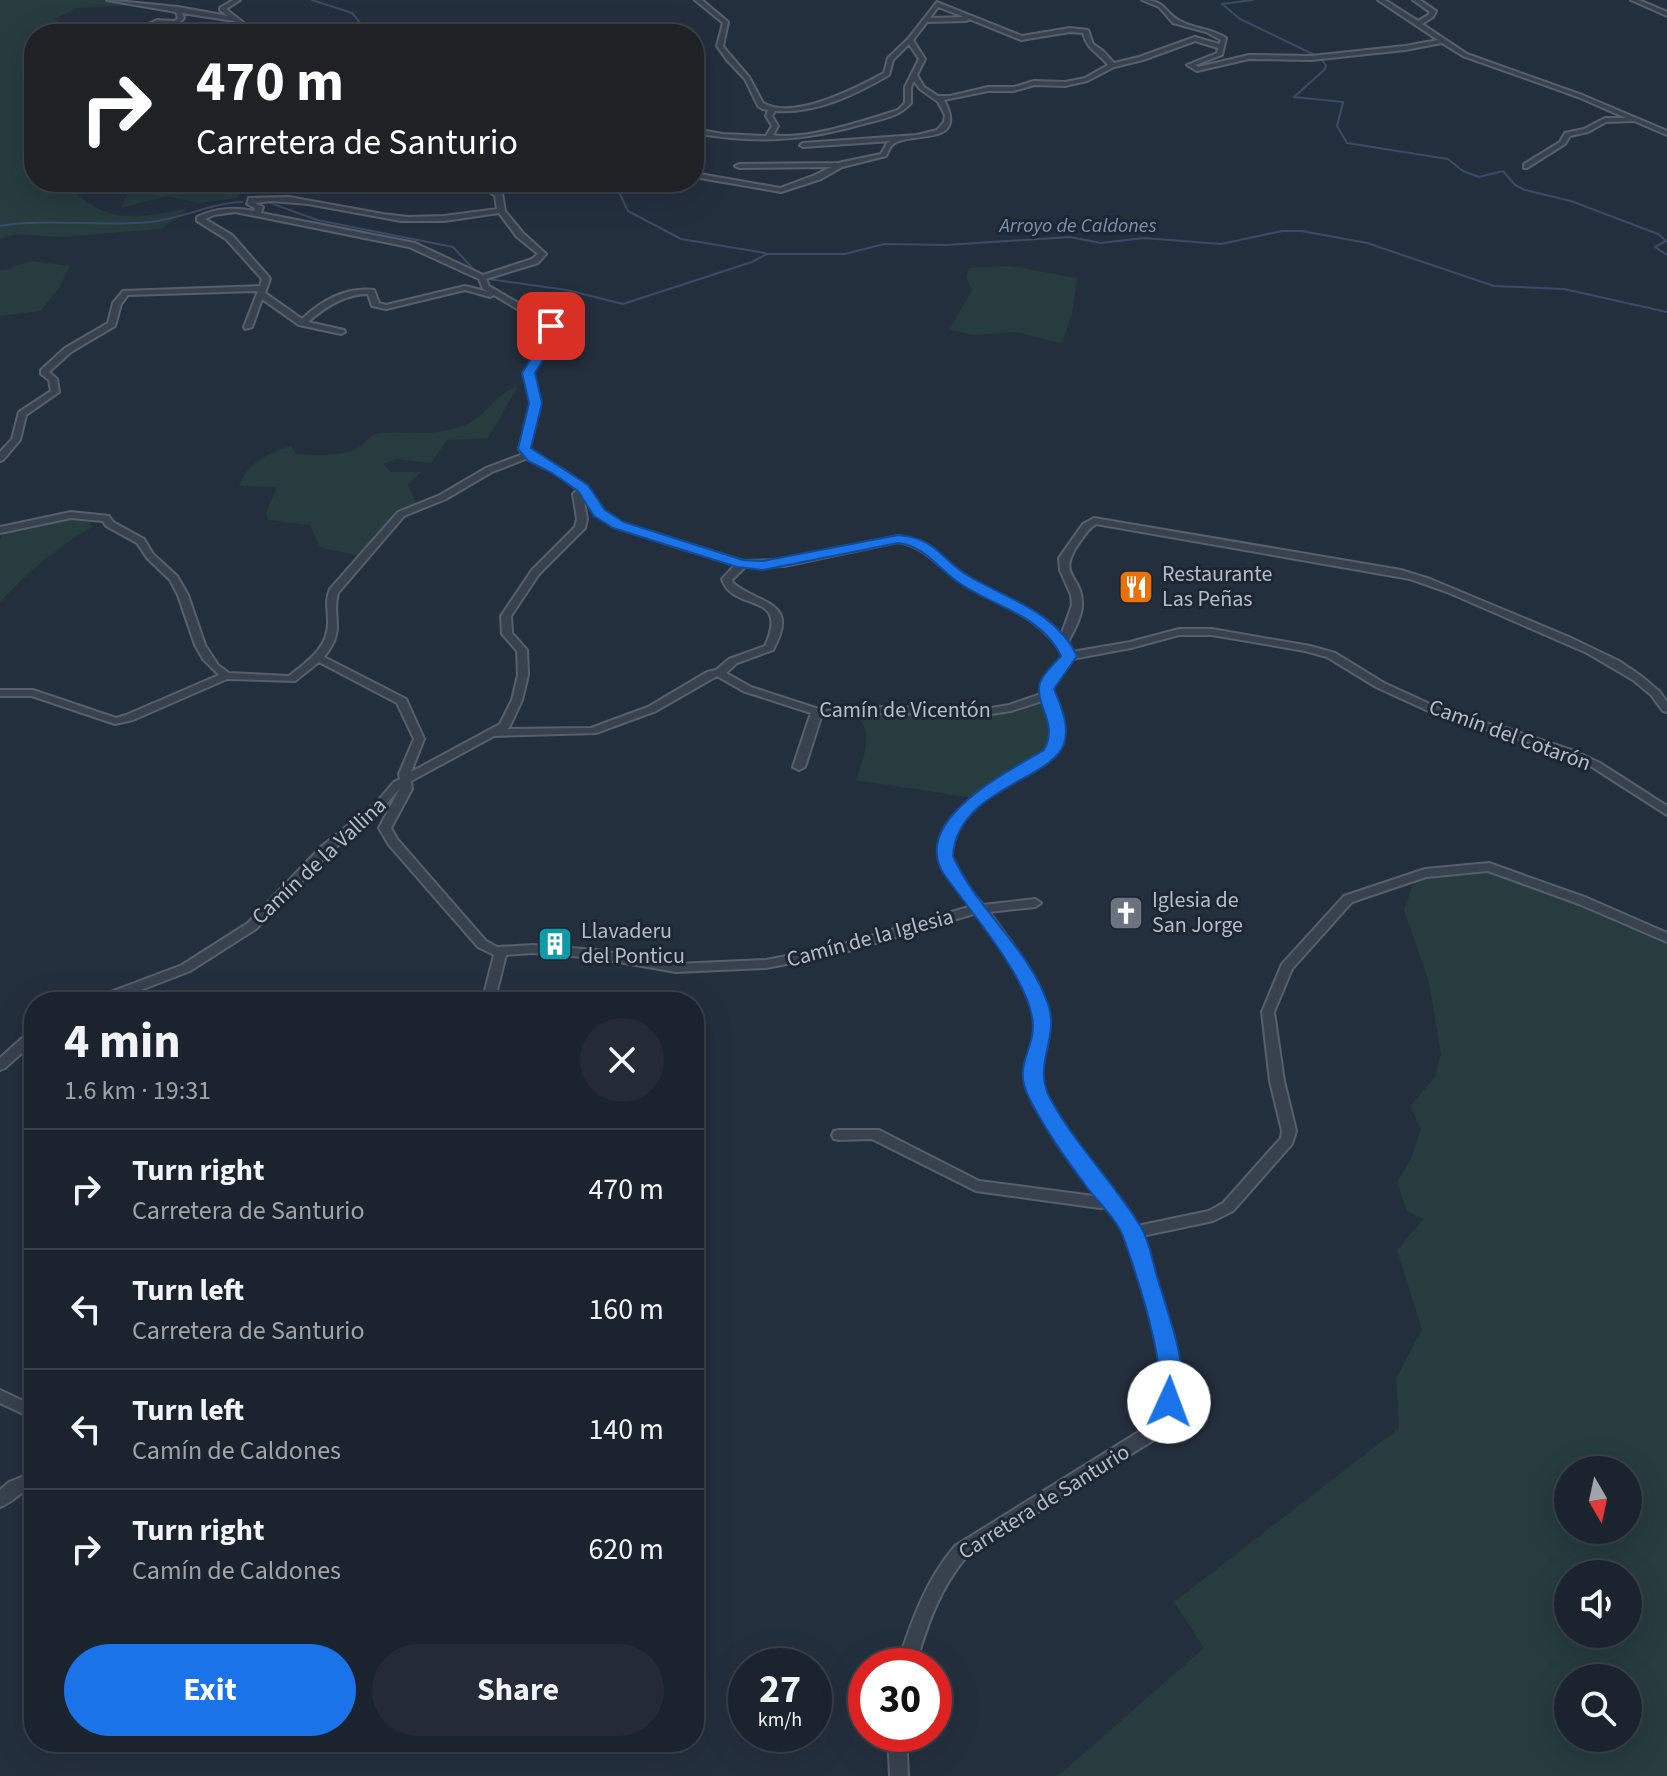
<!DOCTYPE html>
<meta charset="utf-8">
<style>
:root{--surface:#1b232e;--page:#242b36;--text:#f1f3f6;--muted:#a0a4aa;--line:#39404a;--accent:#1a73e8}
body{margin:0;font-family:"Source Sans 3",sans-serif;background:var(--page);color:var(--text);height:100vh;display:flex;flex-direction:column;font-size:30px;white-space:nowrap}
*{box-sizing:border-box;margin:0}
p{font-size:26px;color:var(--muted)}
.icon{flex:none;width:44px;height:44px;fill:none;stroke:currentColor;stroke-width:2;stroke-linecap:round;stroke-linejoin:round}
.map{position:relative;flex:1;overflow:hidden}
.details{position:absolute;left:24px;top:992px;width:680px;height:760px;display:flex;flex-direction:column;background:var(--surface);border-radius:32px;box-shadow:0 8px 32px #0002,0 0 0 2px var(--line)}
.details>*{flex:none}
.guide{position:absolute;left:24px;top:24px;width:680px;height:168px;border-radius:32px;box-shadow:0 8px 32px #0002,0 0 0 2px var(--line);background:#202124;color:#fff;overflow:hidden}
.needle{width:52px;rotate:171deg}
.fabs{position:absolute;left:1554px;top:1456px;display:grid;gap:16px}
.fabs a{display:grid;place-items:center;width:88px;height:88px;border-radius:50%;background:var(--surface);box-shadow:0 8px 32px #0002,0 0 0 2px var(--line);font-size:40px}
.speed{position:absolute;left:728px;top:1648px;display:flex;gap:16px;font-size:40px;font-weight:700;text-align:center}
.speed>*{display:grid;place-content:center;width:104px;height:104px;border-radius:50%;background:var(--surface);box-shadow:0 8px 32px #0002,0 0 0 2px var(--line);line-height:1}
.speed small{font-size:20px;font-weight:400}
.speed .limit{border:12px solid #d22;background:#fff;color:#111}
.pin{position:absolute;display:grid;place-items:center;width:68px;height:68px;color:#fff;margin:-34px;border-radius:16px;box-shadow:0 4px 12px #0006}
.me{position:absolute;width:88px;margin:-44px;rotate:2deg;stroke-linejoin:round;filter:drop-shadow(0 0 6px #0008)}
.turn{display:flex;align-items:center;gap:28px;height:168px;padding:0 40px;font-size:36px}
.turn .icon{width:104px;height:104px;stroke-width:2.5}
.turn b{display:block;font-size:56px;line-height:68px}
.round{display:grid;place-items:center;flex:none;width:84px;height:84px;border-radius:42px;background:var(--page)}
.overview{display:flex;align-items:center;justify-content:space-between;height:136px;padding:0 40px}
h1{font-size:48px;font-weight:700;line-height:60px}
.action{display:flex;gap:16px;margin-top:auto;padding:16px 40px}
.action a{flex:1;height:92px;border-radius:48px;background:var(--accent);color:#fff;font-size:32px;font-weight:700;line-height:92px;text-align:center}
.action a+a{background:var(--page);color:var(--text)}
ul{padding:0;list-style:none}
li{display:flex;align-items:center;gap:24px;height:120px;padding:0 40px;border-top:2px solid var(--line)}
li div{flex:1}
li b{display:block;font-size:30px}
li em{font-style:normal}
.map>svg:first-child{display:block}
.green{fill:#263c3f;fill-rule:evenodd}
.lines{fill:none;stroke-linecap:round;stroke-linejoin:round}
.stream{stroke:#394c67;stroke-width:2}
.minor-casing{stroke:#565f6c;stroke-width:4}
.minor{fill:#38414e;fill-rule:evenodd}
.route{fill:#1a73e8;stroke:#114b97;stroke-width:2}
.labels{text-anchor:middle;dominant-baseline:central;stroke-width:6;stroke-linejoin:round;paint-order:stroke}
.far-water-label{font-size:20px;font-style:italic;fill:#7c92b1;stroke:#1d2633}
.poi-label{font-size:22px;fill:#b4bcc9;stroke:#1d2633;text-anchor:start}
.street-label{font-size:22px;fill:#b4bcc9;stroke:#1d2633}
</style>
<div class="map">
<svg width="1667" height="1776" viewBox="0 0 1667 1776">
<rect width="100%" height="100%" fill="#242f3e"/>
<path class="green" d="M 0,0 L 127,0 L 138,5 L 78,8 L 54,19 L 73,29 L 63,34 L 34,34 L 34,182 L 247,182 L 237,198 L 200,203 L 167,196 L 121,208 L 131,185 L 74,191 C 109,226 145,217 189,208 L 161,229 L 61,237 L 16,234 L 0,239 Z
M 31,261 L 70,266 L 60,286 L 41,311 L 0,316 L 0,271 Z
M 1010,266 L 1077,278 L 1072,313 L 1062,343 L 1015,332 L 974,335 L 950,329 L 972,290 L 966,277 L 969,268 Z
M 518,386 L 488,438 L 447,440 L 431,463 L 396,459 L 383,464 L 391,472 L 421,472 L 408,485 L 416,503 L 359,556 L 320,547 L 310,525 L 268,520 L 266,513 L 277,487 L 239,486 C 247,463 268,453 291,446 L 296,454 C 314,455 342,457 358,448 C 368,442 370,433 383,433 C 413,432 440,437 469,423 C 488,413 496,393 518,386 Z
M 99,516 L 90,524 L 92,527 C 58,546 27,573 0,602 L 0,540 L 5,529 L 48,519 Z
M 1036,703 L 1044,703 L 1050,708 L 1053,737 L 1047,751 L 973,798 L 856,780 C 863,756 876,733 855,714 L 992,714 Z
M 1501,870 L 1667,938 L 1667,1776 L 1058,1776 L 1204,1648 L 1174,1602 L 1399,1428 L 1396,1378 L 1422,1330 L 1397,1250 L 1423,1219 L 1407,1211 L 1397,1182 L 1411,1159 L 1421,1129 L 1410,1106 L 1435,1077 L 1441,1054 L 1429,982 L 1404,910 L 1412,887 L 1425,873 ZM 1568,1470 L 1628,1470 L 1628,1530 L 1568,1530 ZM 1568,1574 L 1628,1574 L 1628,1634 L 1568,1634 ZM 1568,1678 L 1628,1678 L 1628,1738 L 1568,1738 Z"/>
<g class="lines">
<path class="stream" d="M 312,0 L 352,13 L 366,30 L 375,34
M 1253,0 L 1222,4 L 1240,19 L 1321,58 L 1326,66 L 1324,70 L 1294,97 L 1343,102 L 1337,126 L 1347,143 L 1448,159 L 1463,171 L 1479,177 L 1503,171 L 1515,185 L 1525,190 L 1571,201 L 1658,234 L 1666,241 L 1655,247 L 1667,255
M 601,182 L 618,190 L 628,211 L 681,239 L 765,253
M 265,201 L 317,220 L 453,247 L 477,273
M 0,226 C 50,218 100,227 150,222 C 182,219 210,203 242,202
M 488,279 L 567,290 L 623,304 L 752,262 L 767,254 L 845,254 L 884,244 L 947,245 L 1069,237 L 1101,243 L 1144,238 L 1221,244 L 1282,231 L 1302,231 L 1367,243 L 1494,286 L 1564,289 L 1667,312"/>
<g class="minor-casing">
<path id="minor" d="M 107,0 L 178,7 L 228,16 L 220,10 L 220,8 L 233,0 L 240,0 L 226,9 L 258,34 L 251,34 L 234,21 L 182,13 L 184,18 L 178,24 L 160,23 L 136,34 L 128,34 L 157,20 L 175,21 L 178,18 L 176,12 Z
M 695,0 L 702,0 L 728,22 L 723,46 L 726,50 L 749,77 L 763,103 C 793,121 856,88 884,73 L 888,58 L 908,39 L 937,2 L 1022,36 L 1070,28 L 1088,30 L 1093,44 L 1103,51 L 1114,63 L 1139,57 L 1195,37 L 1219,44 L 1221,40 L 1206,32 L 1173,23 L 1159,7 L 1142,0 C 1167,0 1163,13 1182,22 C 1196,29 1212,29 1226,38 L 1222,55 L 1195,65 L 1198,67 L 1249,55 L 1311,56 L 1405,46 L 1438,40 L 1378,0 L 1385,0 L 1418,21 L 1428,15 L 1430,12 L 1413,0 L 1420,0 L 1436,11 L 1433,17 L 1422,24 L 1467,54 L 1582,95 L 1667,131 L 1667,135 L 1634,121 L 1606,122 L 1588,132 L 1570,136 L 1565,144 L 1527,168 L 1524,168 L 1524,164 L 1560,142 L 1565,133 L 1584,129 L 1605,118 L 1626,118 L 1578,97 L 1463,56 L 1442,43 L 1405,50 L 1311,60 L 1249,59 L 1197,71 L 1187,65 L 1217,53 L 1218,48 L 1195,41 L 1143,60 L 1114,67 L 1087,81 L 1065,86 L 1034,85 L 1014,91 L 988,91 L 944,100 C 970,148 909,130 892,145 C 889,148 888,153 886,156 L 842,167 L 821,179 L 781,192 L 694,177 L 694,173 L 780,188 L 815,175 L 831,167 L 739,168 L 735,166 L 739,164 L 838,163 L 881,154 L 887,143 L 891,141 L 803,147 L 800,145 L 803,143 L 917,135 L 937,130 L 944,122 L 945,115 L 938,102 L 920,89 L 914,81 L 911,87 L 911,103 C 900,116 883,119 867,123 C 805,141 758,144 694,133 L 694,129 L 723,134 L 766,136 L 772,126 L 766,116 L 768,110 L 762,109 L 758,106 L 745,79 L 727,60 L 717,46 L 723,23 ZM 938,7 L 964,17 L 930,18 ZM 969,19 L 1021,40 L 1070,32 L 1083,33 C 1088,51 1097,51 1108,65 L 1085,78 L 1065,82 L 1034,81 L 1014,87 L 988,87 L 950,96 L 938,96 L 924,87 L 917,75 L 925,59 L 913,40 L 927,22 L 966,21 ZM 909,44 L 919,59 L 905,87 L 905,103 L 898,110 C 866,120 805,141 773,135 L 778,126 L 772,116 L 775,111 C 816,114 854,95 889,75 L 893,60 Z
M 1631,0 L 1639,0 L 1667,12 L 1667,16 Z
M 478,182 L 487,182 L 502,193 L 505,211 L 523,233 L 546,254 L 538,263 L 486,279 L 489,286 L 554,324 L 557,331 L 533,373 L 540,403 L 529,449 L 536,456 L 560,468 L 586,486 L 603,511 L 621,523 L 743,561 L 784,560 L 898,536 C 934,542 939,559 966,576 C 998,597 1034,607 1061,636 L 1072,605 L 1071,595 L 1060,570 L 1059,558 L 1083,524 L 1094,518 L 1401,570 L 1430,579 L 1569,637 L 1619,661 L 1641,676 L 1659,691 L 1667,702 L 1667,712 L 1663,711 L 1651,695 L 1633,680 L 1587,653 L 1447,592 L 1410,579 L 1096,524 C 1088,529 1084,536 1079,543 C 1056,577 1081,573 1082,602 C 1083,616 1073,632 1067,644 L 1072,652 L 1130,642 L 1179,629 L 1212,629 L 1310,646 L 1335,653 L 1384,683 L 1456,716 L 1506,728 L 1574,751 L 1600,763 L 1667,806 L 1667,815 L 1592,767 L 1566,755 L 1498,732 L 1448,720 L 1376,687 L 1327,657 L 1305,651 L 1212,635 L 1179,635 L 1131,648 L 1072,659 C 1067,666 1057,674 1054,683 C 1044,706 1076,728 1055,754 C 1048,763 1033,769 1023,774 C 994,793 938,823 954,865 C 959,879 974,893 983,905 L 1035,899 L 1041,903 L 1035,907 L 989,912 C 1011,941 1051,992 1049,1030 C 1048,1055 1034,1070 1045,1096 C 1066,1146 1111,1179 1137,1226 L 1209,1211 L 1223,1203 L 1281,1138 L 1282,1131 L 1270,1081 L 1262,1012 L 1282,964 L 1344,896 L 1425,869 L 1489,863 L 1587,898 L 1667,933 L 1667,942 L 1579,904 L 1488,871 L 1426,877 L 1352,902 L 1292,969 L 1274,1012 L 1284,1081 L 1296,1131 L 1292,1144 L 1233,1211 L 1213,1221 L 1142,1236 L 1177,1363 C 1179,1393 1173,1413 1157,1438 L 967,1556 C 939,1589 927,1626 915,1666 L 897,1666 C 911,1623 925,1581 955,1546 L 1145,1428 L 1156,1414 L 1161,1399 L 1163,1381 L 1162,1363 L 1131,1246 L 1124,1228 L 1109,1207 L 1100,1208 L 976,1191 L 872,1139 L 839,1140 L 834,1139 L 832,1135 L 834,1131 L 839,1130 L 879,1130 L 979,1181 L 1101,1197 C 1079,1171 1035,1118 1028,1085 C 1023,1066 1035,1050 1036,1032 C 1039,992 1000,943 977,913 L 838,954 L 766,968 L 676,972 L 596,958 L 533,953 L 506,955 L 494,1002 L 482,1002 L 494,955 L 478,947 L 389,845 L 379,828 L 400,788 L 384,807 L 330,852 L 256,929 L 190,971 L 110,1002 L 91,1002 L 92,999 L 182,965 L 248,923 L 322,846 L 376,803 L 394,782 L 400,779 L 399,774 L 414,739 L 397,703 L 319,662 L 295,681 L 227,679 L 133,720 L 115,724 L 32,696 L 0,696 L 0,690 L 33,690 L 116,718 L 126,715 L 219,675 L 203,659 L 195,645 L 178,595 L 170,580 L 147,558 L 137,543 L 106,526 L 103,521 L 71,518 L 0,533 L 0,527 L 71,512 L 109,516 L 113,522 L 144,539 L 153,554 L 177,576 L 188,595 L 205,645 L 218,665 L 229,673 L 289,676 C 308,661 329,647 328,621 C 328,609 325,600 330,589 L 398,512 L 440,495 L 486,468 L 523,454 L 519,449 L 532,403 L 525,373 L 549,331 L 547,327 L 494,295 L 490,297 L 465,290 L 386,309 L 372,306 L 368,294 C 345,294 325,307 308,322 L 344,330 L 345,332 L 341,334 L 299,325 L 262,299 L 252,327 L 245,329 L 244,327 L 258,291 L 128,295 L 121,304 L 115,326 L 71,352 L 49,372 L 57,379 L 59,392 L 26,415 L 20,440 L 3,460 L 0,461 L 0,452 L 12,439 L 19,412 L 51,391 L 49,380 L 41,374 L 41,370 L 65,348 L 108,323 L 113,303 L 123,291 L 260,286 L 262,279 L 226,239 L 197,221 L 197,217 C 216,208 233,207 254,211 L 255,208 L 247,204 L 249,198 L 289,197 L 383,214 L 408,217 L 444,216 L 497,209 L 495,196 ZM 271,201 L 308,204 L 401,221 L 444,221 L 499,213 L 517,237 L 538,254 L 532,259 L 483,275 L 415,243 L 261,213 L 263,207 L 255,203 ZM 235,212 L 409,247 L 479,279 L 483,289 L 489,292 L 465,286 L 386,305 L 379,303 L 374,290 C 346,287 321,301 302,319 L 265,293 L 270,279 L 269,277 L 232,235 L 205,219 L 214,215 ZM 528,458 L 554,472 L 578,489 L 573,494 L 577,519 L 575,527 L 532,570 L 501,616 L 502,634 L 517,651 L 518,675 L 512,700 L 500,724 L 411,772 L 424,739 L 406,699 L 324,657 C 347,628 331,621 338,593 L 404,516 L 446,499 L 492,472 ZM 583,495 L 596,515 L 615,527 L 735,565 L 722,579 C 732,613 791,590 765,646 L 729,659 L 716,670 L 707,672 L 648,707 L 591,728 L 507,729 L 510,726 L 522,700 L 528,675 L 527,650 L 512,633 L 511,616 L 539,574 L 585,528 L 587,519 ZM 898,542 C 925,546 938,567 960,581 C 999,605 1038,614 1064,656 L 1045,679 L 1041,694 L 1009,705 L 985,709 L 883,707 L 825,711 L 751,687 L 726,673 L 737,663 L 773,650 C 800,601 762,606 733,583 L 732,580 L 745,567 L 784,566 ZM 717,676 L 743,691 L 811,713 L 793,767 L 799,770 L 805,767 L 821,717 L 883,713 L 985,715 L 1011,711 L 1042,701 C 1048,716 1057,733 1046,749 C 1039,759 1021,766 1010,773 C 981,791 920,829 945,871 C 952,884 963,895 972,906 L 837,946 L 766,960 L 676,964 L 596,950 L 533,945 L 497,947 L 486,941 L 398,840 L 391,828 L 412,789 L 411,781 L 494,736 L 596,733 L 656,711 Z
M 34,1030 L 34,1042 L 5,1068 L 0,1070 L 0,1058 L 29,1032 Z
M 0,1390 L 34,1406 L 34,1419 L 0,1403 Z
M 34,1472 L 34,1486 C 20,1492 12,1503 0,1507 L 0,1490 L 9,1482 Z
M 888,1734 L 906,1734 L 908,1776 L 890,1776 Z"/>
</g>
<use href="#minor" class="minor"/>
</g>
<path class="route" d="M 551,322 L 557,326 L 558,336 L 535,373 L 542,403 L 531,448 L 588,485 L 605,510 L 624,522 L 743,560 L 763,561 L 898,535 C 937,538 940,559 970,577 C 1009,599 1057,613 1077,656 L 1054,689 C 1061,706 1070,726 1064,744 C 1051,781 957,789 953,856 C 977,910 1029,948 1048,1004 C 1060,1038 1032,1065 1050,1098 C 1075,1145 1114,1182 1141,1227 C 1149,1240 1152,1259 1156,1273 C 1166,1308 1180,1343 1183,1380 C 1184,1389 1182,1400 1177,1409 L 1169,1412 L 1161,1409 C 1156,1399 1160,1370 1157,1356 C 1150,1317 1137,1276 1124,1239 C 1118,1221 1100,1204 1089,1190 C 1067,1161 1045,1130 1029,1098 C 1011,1063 1038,1049 1032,1017 C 1025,974 969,910 943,873 C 911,820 1007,772 1044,750 C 1058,724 1038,710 1039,688 C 1039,677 1054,664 1061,656 C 1041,613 989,606 955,580 C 935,565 924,546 898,543 L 763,570 L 737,567 L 613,528 L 594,516 L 578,491 L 552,473 L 528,461 L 518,449 L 529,403 L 522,373 L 546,336 L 545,326 Z"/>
<defs>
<g id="restaurant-square" transform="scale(1.8)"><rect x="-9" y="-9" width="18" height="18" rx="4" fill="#e8710a" stroke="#1d2633"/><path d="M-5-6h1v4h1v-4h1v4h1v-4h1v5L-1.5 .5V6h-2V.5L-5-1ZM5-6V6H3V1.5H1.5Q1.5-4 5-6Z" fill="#fff"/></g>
<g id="church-square" transform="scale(1.8)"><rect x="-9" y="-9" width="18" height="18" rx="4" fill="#6b7280" stroke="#1d2633"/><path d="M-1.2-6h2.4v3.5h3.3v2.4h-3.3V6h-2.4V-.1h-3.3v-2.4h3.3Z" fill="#fff"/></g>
<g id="building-square" transform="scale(1.8)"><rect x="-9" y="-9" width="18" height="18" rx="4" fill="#0f9aa8" stroke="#1d2633"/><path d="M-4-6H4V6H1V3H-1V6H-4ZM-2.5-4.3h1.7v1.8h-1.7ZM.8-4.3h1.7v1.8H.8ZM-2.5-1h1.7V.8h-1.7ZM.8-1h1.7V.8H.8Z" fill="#fff"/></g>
</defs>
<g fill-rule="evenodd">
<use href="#restaurant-square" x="1136" y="587"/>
<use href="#church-square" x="1126" y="913"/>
<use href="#building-square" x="555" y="944"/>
</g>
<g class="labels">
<g class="far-water-label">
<text x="1078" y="226">Arroyo de Caldones</text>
</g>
<g class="poi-label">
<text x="1162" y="574">Restaurante<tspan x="1162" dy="25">Las Peñas</tspan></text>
<text x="1152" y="900">Iglesia de<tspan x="1152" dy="25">San Jorge</tspan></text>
<text x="581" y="931">Llavaderu<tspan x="581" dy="25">del Ponticu</tspan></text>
</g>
<g class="street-label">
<text x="905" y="710">Camín de Vicentón</text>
<text transform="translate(1510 735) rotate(20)">Camín del Cotarón</text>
<text transform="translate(319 861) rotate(-43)">Camín de la Vallina</text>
<text transform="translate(870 938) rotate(-15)">Camín de la Iglesia</text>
<text transform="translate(1044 1502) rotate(-32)">Carretera de Santurio</text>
</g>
</g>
</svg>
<div class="fabs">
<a><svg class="needle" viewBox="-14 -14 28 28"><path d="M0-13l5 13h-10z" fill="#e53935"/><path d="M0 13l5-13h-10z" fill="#a0a4aa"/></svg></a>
<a><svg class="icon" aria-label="sound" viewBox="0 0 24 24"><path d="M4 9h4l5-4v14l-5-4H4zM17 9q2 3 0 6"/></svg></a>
<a><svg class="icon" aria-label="search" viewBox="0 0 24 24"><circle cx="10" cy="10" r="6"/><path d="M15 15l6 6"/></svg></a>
</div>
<div class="speed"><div>27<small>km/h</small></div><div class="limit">30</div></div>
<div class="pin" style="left:551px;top:326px;background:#d93025"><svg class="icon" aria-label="arrive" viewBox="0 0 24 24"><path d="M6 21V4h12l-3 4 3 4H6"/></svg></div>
<svg class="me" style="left:1169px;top:1402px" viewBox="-20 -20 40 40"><circle r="19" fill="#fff"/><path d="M0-13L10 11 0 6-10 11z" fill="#1a73e8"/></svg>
<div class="guide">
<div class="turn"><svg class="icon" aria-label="right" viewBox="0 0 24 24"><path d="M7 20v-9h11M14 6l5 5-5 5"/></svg><div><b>470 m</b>Carretera de Santurio</div></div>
</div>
<section class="details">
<div class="overview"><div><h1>4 min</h1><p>1.6 km · 19:31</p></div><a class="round"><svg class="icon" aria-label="close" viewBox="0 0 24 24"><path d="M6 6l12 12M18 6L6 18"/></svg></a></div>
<ul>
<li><svg class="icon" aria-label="right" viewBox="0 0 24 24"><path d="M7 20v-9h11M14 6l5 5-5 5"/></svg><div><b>Turn right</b><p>Carretera de Santurio</p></div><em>470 m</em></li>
<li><svg class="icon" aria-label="left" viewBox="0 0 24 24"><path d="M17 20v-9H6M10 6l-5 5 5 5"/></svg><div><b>Turn left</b><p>Carretera de Santurio</p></div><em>160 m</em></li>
<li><svg class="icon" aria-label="left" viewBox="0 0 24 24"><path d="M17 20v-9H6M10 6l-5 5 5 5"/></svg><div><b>Turn left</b><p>Camín de Caldones</p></div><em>140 m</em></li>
<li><svg class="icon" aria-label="right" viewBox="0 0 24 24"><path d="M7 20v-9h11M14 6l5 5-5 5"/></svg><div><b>Turn right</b><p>Camín de Caldones</p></div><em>620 m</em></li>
</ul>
<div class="action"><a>Exit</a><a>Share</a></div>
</section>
</div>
